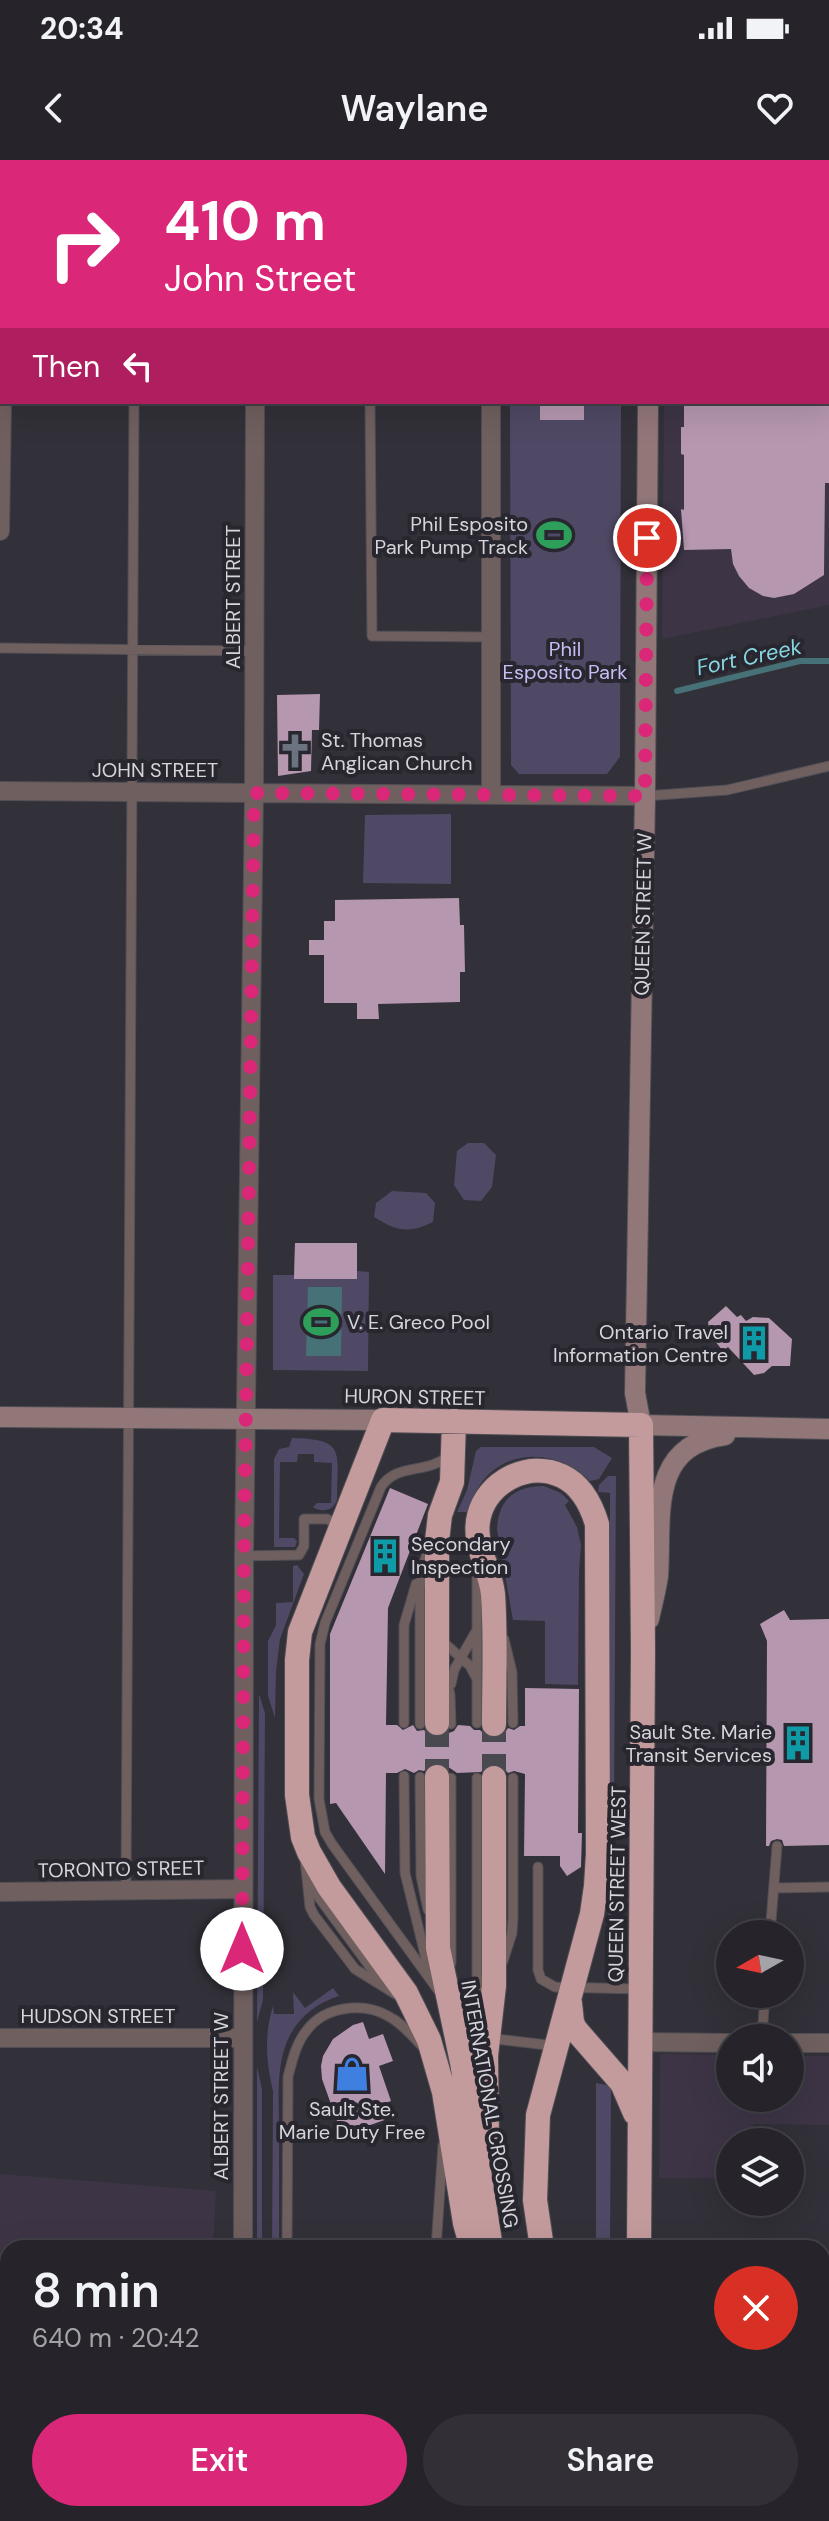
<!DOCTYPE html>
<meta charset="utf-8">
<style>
:root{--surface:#26242a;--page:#323036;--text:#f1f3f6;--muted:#a4a4a8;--line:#424147;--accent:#db2777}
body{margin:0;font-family:"DM Sans",sans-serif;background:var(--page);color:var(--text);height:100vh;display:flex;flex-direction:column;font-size:30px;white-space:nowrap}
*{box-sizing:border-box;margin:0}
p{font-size:26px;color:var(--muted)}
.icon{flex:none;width:44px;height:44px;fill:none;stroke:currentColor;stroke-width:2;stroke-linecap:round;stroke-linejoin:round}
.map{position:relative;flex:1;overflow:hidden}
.drawer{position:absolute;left:0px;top:2080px;width:830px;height:282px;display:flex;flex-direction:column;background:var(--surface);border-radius:24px 24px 0 0;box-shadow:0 8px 32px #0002,0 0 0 2px var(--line)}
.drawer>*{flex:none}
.hud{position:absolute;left:0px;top:0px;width:830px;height:244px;box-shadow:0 8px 32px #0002,0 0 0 2px var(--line);background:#db2777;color:#fff;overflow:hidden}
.needle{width:52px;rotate:261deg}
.controls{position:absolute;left:716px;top:1760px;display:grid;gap:16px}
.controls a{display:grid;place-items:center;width:88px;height:88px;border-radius:50%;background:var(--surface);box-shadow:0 8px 32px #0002,0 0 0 2px var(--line);font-size:40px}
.pin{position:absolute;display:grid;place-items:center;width:68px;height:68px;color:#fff;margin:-34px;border:4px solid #fff;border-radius:50%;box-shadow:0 2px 8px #0007}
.me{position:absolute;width:88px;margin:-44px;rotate:0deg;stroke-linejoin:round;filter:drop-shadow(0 0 6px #0008)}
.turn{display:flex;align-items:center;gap:28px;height:168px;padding:0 32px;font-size:36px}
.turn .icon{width:104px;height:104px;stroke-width:2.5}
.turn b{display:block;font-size:56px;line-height:68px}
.then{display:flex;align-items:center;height:76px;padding:0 32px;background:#0003;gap:16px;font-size:30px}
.round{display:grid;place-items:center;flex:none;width:84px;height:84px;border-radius:42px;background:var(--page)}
.summary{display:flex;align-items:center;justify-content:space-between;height:136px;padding:0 32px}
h1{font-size:48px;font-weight:600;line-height:60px}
.cta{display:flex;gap:16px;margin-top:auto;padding:16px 32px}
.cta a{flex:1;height:92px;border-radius:48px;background:var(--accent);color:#fff;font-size:32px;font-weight:600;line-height:92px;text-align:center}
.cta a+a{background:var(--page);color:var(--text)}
.status{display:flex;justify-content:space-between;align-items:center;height:56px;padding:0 40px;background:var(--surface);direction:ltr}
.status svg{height:22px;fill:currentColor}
header{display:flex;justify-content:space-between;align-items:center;height:104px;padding:0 32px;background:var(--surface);font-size:36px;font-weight:600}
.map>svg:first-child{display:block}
.commercial{fill:#3d3546}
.green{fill:#4f4965}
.water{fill:#467177}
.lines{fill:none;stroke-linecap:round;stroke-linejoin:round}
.stream{stroke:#467177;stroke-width:6}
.building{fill:#b597af}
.highway-tunnel{stroke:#4b4950;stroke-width:24;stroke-dasharray:24 12;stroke-linecap:butt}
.lane-casing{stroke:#504e55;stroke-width:11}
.street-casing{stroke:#504e55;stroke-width:20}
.secondary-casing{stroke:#504e55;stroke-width:22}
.highway-casing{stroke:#504e55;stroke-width:26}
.lane{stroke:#705f5f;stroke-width:9}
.street{stroke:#705f5f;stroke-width:18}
.secondary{stroke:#927779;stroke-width:20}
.highway{stroke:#c49b9d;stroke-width:24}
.route{stroke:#db2777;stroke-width:14;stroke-dasharray:0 25.2}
.labels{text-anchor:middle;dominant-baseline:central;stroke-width:8;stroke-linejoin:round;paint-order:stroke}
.poi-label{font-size:20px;fill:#d6d5db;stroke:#28262e;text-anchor:end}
.street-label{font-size:20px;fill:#d6d5db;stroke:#28262e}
.park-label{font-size:20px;fill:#c9bdf5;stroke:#28262e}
.water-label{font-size:22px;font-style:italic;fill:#87d6e2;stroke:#28262e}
</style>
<div class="status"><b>20:34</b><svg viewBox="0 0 49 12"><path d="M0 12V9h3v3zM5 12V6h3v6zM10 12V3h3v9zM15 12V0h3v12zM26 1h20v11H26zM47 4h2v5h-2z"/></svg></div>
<header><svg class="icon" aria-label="back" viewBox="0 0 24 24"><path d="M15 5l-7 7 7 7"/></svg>Waylane<svg class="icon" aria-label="heart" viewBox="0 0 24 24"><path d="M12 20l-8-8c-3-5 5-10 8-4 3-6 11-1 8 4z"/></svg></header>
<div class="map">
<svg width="829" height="2361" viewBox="0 0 829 2361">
<rect width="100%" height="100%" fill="#323038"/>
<path class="commercial" d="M 667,0 L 829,0 L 829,445 L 662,479 L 664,242 L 828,242 L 828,2 L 667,2 Z
M 660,1894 L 730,1895 L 730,1938 L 790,1938 L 790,1896 L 829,1896 L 829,1965 L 753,1964 L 753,1982 L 730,1982 L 730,2018 L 659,2018 Z
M 0,2014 L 216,2031 L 213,2088 L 8,2088 L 8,2293 L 0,2288 Z
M 822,2188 L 829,2188 L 829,2309 L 822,2309 Z"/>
<path class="green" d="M 510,242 L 621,242 L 620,597 L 607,614 L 519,614 L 511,605 Z
M 451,654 L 451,724 L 363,723 L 365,655 Z
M 468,983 L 484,983 L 496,995 L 492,1027 L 481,1041 L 464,1040 L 454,1025 L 457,991 Z
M 392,1031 L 426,1033 L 435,1043 L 433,1062 C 409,1074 396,1071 374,1057 L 376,1043 Z
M 295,1083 L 357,1083 L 357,1111 L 369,1112 L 368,1211 L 273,1210 L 273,1115 L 294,1115 Z
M 292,1278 C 347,1279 337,1292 337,1339 C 334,1351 322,1353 313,1347 L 317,1343 L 331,1343 L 332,1303 L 314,1302 L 314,1294 L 298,1294 L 297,1302 L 280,1302 L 279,1378 L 294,1378 L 297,1381 L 295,1387 L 274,1387 L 274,1299 L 279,1289 L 289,1287 Z
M 481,1287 L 594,1287 L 612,1298 L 599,1319 L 590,1321 C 550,1280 481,1291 469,1352 L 457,1352 L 467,1330 L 476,1291 Z
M 608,1316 L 616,1316 L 614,1653 L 609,1653 L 610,1333 L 598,1332 L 599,1325 Z
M 544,1326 L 561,1333 L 569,1341 L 565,1345 L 577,1367 L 581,1385 L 579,1412 L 578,1525 L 545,1524 L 545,1461 L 513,1460 L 497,1370 C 498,1340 514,1326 544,1326 Z
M 297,1405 L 304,1414 L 280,1479 L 276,1511 L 275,1558 L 268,1536 L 268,1481 L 276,1465 L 276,1443 L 293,1442 L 293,1406 Z
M 259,1534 L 265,1553 L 263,1840 L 257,1862 Z
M 609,1658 L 614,1658 L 612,1816 L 608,1816 Z
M 333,1828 L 339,1836 C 314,1844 296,1859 286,1884 C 276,1911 279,1943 279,1970 C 279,2010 279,2049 279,2088 L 272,2088 L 273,1931 C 266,1902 264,1875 273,1846 L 274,1854 L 294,1854 L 293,1832 L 305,1848 Z
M 257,1907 L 262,1929 L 262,2088 L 257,2088 Z
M 596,1923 L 611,1926 L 610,2088 L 596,2088 Z"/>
<path class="water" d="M 308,1127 L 342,1127 L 341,1196 L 306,1196 Z"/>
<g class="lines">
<path class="stream" d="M 677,531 L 800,501 L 829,501"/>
</g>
<path class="building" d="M 540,242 L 584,242 L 584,260 L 540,260 Z
M 684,242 L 829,242 L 829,323 L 825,323 L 824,415 L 794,434 L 774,438 L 763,436 L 749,428 L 739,416 L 733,404 L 731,389 L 684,390 L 681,349 L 684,350 L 684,295 L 681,294 L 681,267 L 684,267 Z
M 320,534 L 319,570 L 312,570 L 311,611 L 278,616 L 277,535 Z
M 459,738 L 460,765 L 464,765 L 465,812 L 460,812 L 460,842 L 378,844 L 379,859 L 357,859 L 357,843 L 324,843 L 324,795 L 309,795 L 309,780 L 324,780 L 324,761 L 335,761 L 335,740 Z
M 295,1083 L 357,1083 L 357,1119 L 294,1119 Z
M 726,1146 L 737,1157 L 741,1155 L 746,1161 L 753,1157 L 769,1158 L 792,1179 L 790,1206 L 772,1206 L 764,1213 L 754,1215 L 728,1187 L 723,1191 L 710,1175 L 708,1162 Z
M 390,1328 L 428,1344 L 388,1448 L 386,1565 L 397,1565 L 403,1570 L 413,1565 L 417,1571 L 424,1570 L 429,1576 L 436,1578 L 454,1571 L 458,1565 L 470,1566 L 474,1570 L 480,1570 L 487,1577 L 495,1579 L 502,1577 L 508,1568 L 514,1570 L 520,1566 L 525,1566 L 525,1528 L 579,1529 L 578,1673 L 582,1673 L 581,1707 L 567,1716 L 560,1706 L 560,1696 L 524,1696 L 525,1614 L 514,1611 L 508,1613 L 501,1605 L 493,1603 L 486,1605 L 481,1612 L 457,1613 L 444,1604 L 436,1602 L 429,1605 L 424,1611 L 419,1610 L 414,1613 L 405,1609 L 397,1613 L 386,1613 L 385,1714 L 336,1643 L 330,1644 L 330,1474 Z
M 784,1450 L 790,1460 L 829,1459 L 829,1685 L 784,1686 L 782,1680 L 777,1679 L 771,1681 L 769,1686 L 766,1686 L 767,1481 L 760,1464 Z
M 363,1862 L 369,1879 L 383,1874 L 393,1901 L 379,1906 L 391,1941 L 388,1942 L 393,1957 L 342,1975 L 322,1919 L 321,1906 L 323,1896 L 333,1879 L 353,1865 Z"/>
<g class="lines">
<path class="highway-tunnel" d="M 437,1563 L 437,1617
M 494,1618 L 494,1564"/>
<g class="lane-casing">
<path id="lane" d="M 368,2 L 368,0
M 370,242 L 372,476 L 491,477
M 0,488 L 255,491
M 645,636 L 727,630 L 829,606
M 244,1396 L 299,1395 L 304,1386 L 304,1359 L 327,1359 L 339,1365
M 477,1407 L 477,1563
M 440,1479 L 470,1506 L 476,1517
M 504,1479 L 512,1512 L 513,1563
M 446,1516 L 450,1535 L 451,1564
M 451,1524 L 454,1510 L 475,1473
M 404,1563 L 404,1465 L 416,1424
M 420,1564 L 420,1428 L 422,1411 L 428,1389
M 404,1616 L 405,1713 L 428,1807
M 420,1617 L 421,1716 L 428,1750
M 451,1618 L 451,1803
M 477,1618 L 477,1814 L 481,1857
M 305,1700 L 310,1747 L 314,1755 L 355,1809 L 397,1835
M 538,1707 L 538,1810 L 541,1819 L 555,1827 L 639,1829
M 309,1721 L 314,1731 L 382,1823
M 774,1728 L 829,1727
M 126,1730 L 134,242
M 770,1774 L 777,1686
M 503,1801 L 512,1773 L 513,1758 L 513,1618
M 438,1830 L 332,1684 L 325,1672 L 319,1639 L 320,1484 L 325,1463 L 381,1327 C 397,1302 427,1315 448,1296
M 488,1878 L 555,1886
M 762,1878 L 765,1834
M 287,2088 L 288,1917 C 292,1901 296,1883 307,1870 C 325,1846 363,1842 388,1856 C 402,1863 411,1875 422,1886
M 436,2088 L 443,1985
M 292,2354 L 297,2361"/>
</g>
<g class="street-casing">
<path id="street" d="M 30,2 L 32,0
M 0,371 L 2,242
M 0,631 L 645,636
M 491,633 L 491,242
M 0,1732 L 242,1729
M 0,1878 L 243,1878
M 639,1882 L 730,1883
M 790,1883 L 829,1883
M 243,2088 L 244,1396 L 254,633 L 255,242
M 822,2310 L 829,2310
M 244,2354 L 244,2361
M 748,2361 L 748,2354"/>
</g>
<g class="secondary-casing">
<path id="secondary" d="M 581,0 L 620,2
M 649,0 L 649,2
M 225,2 L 227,0
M 256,2 L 256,0
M 489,2 L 501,0
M 828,9 L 829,9
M 0,17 L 2,17
M 648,242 L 645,636 L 635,1233 L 641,1265 L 829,1269
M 0,1257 L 383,1260
M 649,1459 C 652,1445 656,1430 658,1416 C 662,1357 647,1286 725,1275"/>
</g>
<g class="highway-casing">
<path id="highway" d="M 437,1563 L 437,1381 L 440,1355 L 452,1322 L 454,1261
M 494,1564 C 494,1521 496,1477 493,1434 C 490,1407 472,1384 479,1356 C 487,1322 528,1300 562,1316 C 581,1325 591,1344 597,1364 L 598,1694 L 596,1726 L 592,1754 L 538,1955 L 535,2040 L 542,2088
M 437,1617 L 438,1788 L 462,1902 L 491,2088
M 570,1843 L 572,1862 L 575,1869 L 622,1923 L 635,1953
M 487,1986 L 486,1896 L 494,1826 L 494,1618
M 472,2088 L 465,2063 L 444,1932 L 429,1880 L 406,1833 L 329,1727 L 309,1692 L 303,1677 L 297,1635 L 297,1500 L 300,1472 L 383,1260 L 641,1265 L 643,1490 L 639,2088
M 594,2354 L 599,2361
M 637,2361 L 637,2354"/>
</g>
<use href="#lane" class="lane"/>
<use href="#street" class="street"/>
<use href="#secondary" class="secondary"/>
<use href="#highway" class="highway"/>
</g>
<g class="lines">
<path class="route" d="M 242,1789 L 244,1396 L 254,633 L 645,636 L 647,378"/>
</g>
<defs>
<g id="stadium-bare" transform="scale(2.76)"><path d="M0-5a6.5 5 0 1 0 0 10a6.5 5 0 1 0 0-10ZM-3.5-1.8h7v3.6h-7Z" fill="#2e9e5b" stroke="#28262e" stroke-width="2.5" paint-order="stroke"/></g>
<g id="church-bare" transform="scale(2.76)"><path d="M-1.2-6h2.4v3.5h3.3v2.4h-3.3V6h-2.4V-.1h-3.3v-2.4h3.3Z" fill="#6b7280" stroke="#28262e" stroke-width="2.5" paint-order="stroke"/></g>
<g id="building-bare" transform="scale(2.76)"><path d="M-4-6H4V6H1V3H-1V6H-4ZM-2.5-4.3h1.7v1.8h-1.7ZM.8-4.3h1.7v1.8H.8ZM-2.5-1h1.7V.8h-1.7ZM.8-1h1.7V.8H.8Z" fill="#0f9aa8" stroke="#28262e" stroke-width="2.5" paint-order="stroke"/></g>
<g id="shop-bare" transform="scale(2.76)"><path d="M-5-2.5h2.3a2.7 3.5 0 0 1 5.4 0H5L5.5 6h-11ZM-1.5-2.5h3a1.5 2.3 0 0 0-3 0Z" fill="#3f7fe0" stroke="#28262e" stroke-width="2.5" paint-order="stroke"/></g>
</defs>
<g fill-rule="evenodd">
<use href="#stadium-bare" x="554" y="375"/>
<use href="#church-bare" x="295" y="591"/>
<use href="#stadium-bare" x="321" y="1162"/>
<use href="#building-bare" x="754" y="1183"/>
<use href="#building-bare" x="385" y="1396"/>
<use href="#building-bare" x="798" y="1583"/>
<use href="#shop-bare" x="352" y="1914"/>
</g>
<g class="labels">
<g class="poi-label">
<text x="528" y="364">Phil Esposito<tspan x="528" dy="23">Park Pump Track</tspan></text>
<text x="321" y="580" text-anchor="start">St. Thomas<tspan x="321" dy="23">Anglican Church</tspan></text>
<text x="347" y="1162" text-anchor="start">V. E. Greco Pool</text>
<text x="728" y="1172">Ontario Travel<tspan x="728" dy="23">Information Centre</tspan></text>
<text x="411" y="1384" text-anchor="start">Secondary<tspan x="411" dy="23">Inspection</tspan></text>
<text x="772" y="1572">Sault Ste. Marie<tspan x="772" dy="23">Transit Services</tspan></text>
<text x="352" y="1949" text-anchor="middle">Sault Ste.<tspan x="352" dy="23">Marie Duty Free</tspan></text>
</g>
<g class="street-label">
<text transform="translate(233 437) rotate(-90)">ALBERT STREET</text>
<text x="155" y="610">JOHN STREET</text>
<text transform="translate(643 754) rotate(-89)">QUEEN STREET W</text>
<text transform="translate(415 1237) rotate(1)">HURON STREET</text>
<text transform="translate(121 1709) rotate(-1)">TORONTO STREET</text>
<text transform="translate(617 1724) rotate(-89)">QUEEN STREET WEST</text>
<text x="98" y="1856">HUDSON STREET</text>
<text transform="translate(221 1936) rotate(-90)">ALBERT STREET W</text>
<text transform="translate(490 1944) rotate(80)">INTERNATIONAL CROSSING</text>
</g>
<g class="park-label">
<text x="565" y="489">Phil<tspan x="565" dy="23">Esposito Park</tspan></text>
</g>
<g class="water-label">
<text transform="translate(749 497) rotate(-12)">Fort Creek</text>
</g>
</g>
</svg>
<div class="controls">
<a><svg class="needle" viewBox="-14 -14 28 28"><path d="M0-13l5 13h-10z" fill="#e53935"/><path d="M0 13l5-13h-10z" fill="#a4a4a8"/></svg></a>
<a><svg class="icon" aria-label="sound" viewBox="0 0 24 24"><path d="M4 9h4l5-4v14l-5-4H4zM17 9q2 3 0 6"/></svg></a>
<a><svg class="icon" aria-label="layers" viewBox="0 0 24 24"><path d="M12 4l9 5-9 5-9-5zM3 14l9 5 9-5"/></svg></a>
</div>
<div class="pin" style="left:647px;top:378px;background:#d93025"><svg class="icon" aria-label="arrive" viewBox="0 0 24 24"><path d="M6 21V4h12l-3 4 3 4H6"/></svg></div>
<svg class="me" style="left:242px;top:1789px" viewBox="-20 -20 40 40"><circle r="19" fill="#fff"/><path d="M0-13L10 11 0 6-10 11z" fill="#db2777"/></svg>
<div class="hud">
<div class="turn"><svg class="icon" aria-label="right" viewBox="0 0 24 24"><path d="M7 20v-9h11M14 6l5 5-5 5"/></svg><div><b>410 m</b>John Street</div></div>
<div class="then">Then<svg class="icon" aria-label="left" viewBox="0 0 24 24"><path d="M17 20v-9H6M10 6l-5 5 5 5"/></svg></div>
</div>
<section class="drawer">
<div class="summary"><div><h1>8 min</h1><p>640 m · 20:42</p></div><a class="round" style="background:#d93025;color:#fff"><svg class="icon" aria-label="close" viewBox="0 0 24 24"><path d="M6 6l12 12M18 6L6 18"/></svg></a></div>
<div class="cta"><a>Exit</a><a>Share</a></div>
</section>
</div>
